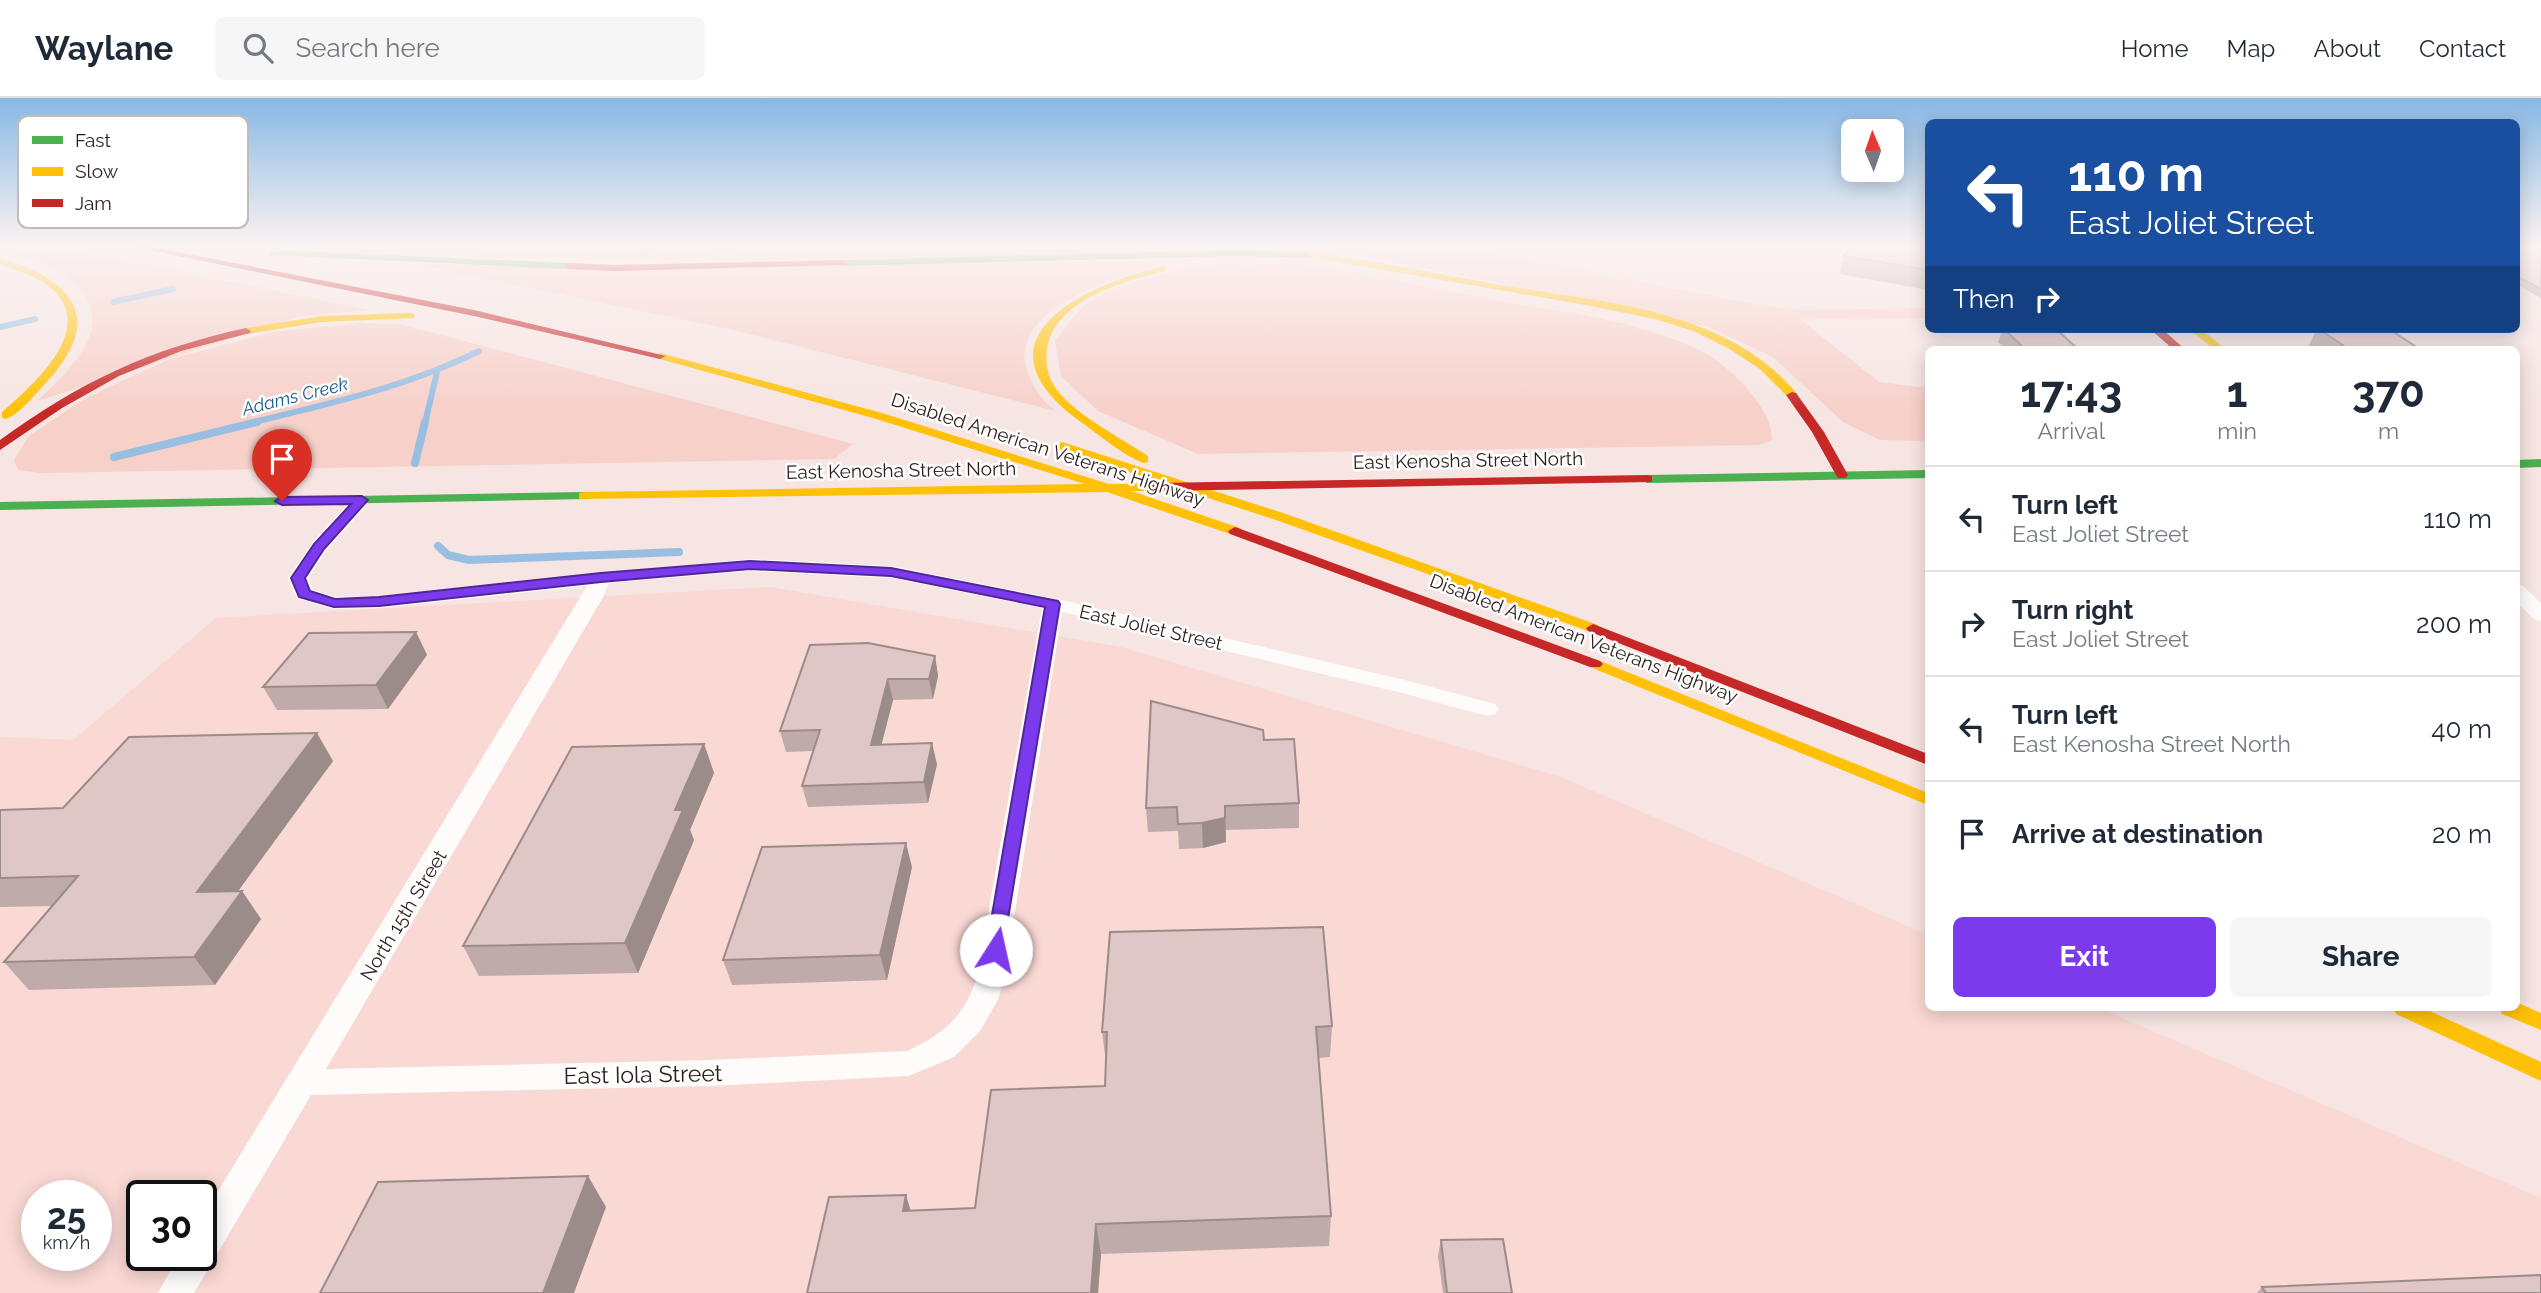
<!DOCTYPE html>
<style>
:root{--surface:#fff;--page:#f6f6f7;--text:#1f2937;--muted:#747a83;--line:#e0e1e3;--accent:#7c3aed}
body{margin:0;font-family:Raleway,sans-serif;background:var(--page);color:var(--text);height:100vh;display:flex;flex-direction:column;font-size:26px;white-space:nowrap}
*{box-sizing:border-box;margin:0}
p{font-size:23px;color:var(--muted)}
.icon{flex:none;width:38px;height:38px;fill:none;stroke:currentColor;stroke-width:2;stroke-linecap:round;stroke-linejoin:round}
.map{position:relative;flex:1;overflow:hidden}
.panel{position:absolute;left:1925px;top:248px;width:595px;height:665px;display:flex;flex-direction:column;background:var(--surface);border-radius:10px;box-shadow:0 4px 18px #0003}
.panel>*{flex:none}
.hud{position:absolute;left:1925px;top:21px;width:595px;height:214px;border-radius:10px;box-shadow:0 4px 18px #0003;background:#1a4fa0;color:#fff;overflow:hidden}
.needle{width:46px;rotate:358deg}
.controls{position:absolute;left:1841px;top:21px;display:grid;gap:14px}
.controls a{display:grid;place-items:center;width:63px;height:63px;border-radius:10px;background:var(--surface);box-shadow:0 4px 18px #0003;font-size:35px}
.speed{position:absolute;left:21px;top:1082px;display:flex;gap:14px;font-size:35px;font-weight:700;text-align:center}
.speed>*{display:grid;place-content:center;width:91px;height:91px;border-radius:50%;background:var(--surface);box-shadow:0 4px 18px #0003;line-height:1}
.speed small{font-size:18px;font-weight:400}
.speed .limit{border:4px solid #111;border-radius:10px;background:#fff;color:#111}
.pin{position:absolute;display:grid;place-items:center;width:60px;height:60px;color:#fff;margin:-72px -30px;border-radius:50% 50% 50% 0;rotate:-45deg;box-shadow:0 0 7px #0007}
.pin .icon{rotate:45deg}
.me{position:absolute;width:77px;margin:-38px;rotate:10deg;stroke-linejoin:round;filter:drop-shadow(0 0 5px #0008)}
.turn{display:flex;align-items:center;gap:24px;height:147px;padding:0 28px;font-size:32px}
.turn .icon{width:91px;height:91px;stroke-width:2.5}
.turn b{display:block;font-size:49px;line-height:60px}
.then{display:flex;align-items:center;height:66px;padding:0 28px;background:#0003;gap:14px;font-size:26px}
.eta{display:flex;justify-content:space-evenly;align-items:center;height:119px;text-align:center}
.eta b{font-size:42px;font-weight:700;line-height:49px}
.button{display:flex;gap:14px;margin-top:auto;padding:14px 28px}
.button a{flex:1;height:80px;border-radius:10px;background:var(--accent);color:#fff;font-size:28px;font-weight:700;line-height:80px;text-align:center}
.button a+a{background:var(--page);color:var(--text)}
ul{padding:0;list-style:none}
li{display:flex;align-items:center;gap:21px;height:105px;padding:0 28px;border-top:2px solid var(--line)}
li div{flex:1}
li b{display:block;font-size:26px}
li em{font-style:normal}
header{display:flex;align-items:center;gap:42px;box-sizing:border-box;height:98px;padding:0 35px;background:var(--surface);border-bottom:2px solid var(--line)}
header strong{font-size:33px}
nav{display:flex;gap:38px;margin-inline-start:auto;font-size:24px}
.search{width:490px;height:63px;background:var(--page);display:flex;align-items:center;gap:18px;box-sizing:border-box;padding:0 24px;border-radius:10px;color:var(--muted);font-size:26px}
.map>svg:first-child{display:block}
.built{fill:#fad8d3;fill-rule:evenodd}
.green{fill:#f7d0ca}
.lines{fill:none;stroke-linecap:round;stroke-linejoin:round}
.stream-far1{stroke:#98bfe1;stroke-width:6}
.stream{stroke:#98bfe1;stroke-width:8}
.street{fill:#fefbfb;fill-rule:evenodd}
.fast{fill:#4caf50;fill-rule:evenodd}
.slow{fill:#ffc107;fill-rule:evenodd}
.jam{fill:#c62828;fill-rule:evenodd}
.wall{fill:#bfaba9}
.shaded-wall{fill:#9b8b89}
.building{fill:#dec7c4;stroke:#9b8b89;stroke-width:2}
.route{fill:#7c3aed;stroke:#51269a;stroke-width:2}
.labels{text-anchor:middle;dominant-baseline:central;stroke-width:5;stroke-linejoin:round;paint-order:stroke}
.far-water-label{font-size:18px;font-style:italic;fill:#145c8b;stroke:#fff}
.street-label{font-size:19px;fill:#2b1e1c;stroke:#fff}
.near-street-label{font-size:23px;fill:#2b1e1c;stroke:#fff}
.key{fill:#fff;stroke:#bfbcbb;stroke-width:2}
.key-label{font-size:19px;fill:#2b1e1c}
</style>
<header>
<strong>Waylane</strong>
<div class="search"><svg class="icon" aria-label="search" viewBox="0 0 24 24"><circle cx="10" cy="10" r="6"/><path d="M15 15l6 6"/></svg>Search here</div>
<nav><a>Home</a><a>Map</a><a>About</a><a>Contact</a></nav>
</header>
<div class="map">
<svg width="2541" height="1195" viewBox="0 0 2541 1195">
<rect width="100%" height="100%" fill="#f6e5e2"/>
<path class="built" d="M 770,489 L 1121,549 L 1561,679 L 1928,837 L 1928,910 L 2099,910 L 2541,1100 L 2541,1195 L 0,1195 L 0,639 L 73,642 L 216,520 ZM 37,1097 L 96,1097 L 96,1157 L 37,1157 ZM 142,1097 L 201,1097 L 201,1157 L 142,1157 Z"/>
<path class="green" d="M 0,146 L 42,146 L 370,212 L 301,218 L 37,303 C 68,274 121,226 74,186 C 68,181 61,173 53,169 C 36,162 17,159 0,154 Z
M 356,146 L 753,146 L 691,163 L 497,159 L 362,149 Z
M 768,146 L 1446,146 L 1765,208 L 1801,212 L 1928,210 L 1928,220 L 1800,221 L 1879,284 L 1928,290 L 1928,343 L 1880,342 L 1843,324 L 1773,259 L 1706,228 L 1351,155 L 703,163 Z
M 1179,163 C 1133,173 1002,207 1028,275 C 1034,291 1042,303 1056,313 L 733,232 L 419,167 Z
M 1260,166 C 1340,169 1418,187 1496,202 C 1563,214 1635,222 1697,251 C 1726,264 1773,309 1772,342 L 1760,347 L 1198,356 L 1098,313 L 1061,278 L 1055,243 C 1063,233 1070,222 1079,213 C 1119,175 1207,168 1260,166 Z
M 356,225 L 400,226 L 853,346 L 834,361 L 42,375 L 18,372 L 14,362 L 29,338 L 84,301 L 167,262 L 273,234 Z"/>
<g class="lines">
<path class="stream-far1" d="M 642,157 L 650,146
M 113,204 L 173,191
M 0,229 L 35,221
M 250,325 C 329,306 406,289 479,253
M 425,325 L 437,274"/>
<path class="stream" d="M 114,359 L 257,324
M 415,365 L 425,324
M 438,448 L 448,457 L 469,462 L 679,454"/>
<path class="street" d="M 362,396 L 371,402 L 326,453 L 308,480 L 313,492 L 335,499 L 379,498 L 750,461 L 891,468 L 1053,500 L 1409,583 L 1495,606 L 1499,611 L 1495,616 L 1487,618 L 1406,596 L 1062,514 L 1005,878 L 998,902 L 980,933 L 954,959 L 909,978 L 711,988 L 311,997 L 194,1195 L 158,1195 L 179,1157 L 201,1157 L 201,1121 L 587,488 L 379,510 L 334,511 L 297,500 L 288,480 L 312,445 L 355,398 ZM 750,473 L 891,480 L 1042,510 L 977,878 C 965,918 944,936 907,953 L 711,962 L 326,971 L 602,501 L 609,485 Z
M 2516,486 L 2523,488 L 2541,505 L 2541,523 L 2534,521 L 2516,504 Z"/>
<path class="fast" d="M 274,152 L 569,165 L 574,168 L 569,171 L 271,157 L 269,155 Z
M 1239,152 L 1312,154 L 1317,157 L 1312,160 L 1239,158 L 842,168 L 837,165 L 842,162 Z
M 2541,361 L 2541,369 L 2516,370 L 2516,362 Z
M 1928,372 L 1928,380 L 1647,385 L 1641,381 L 1647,377 Z
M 584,394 L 589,395 L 589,401 L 0,412 L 0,404 Z"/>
<path class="slow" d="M 1312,154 C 1375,163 1438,176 1501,187 C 1603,205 1727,210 1798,297 L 1792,300 L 1788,299 L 1760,271 L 1728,250 L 1693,233 L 1655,221 L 1580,206 L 1309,159 L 1309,155 Z
M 0,160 C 74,182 106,220 46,285 C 35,296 21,315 6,321 L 2,320 L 2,314 C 31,289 97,232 53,192 C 39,179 18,173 0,166 Z
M 1162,168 L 1165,169 L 1165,173 C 1124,184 1054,201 1047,252 C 1045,266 1048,280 1057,292 C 1077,318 1121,340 1148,358 L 1148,364 L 1144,365 C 1125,359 1098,336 1081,324 C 968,243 1080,189 1162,168 Z
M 410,215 L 414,216 L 414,220 L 322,224 L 246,236 L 241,233 L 246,230 L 322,218 Z
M 2189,231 L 2201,231 L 2227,252 L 2215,252 Z
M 660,255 L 882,315 L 1109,386 L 1161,386 L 1162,389 L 1156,393 L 1131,393 L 1240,430 L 1242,433 L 1240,436 L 1230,436 L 1107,394 L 579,401 L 579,395 L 584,394 L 1085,386 L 873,320 L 656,260 L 654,258 Z
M 1062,344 L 1286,416 L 1598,527 L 1600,530 L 1593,534 L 1588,533 L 1276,422 L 1058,351 L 1056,348 Z
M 1595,561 L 1928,695 L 1928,707 L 1590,569 L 1587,566 L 1590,563 Z
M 2516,904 L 2541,915 L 2541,932 L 2502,916 L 2499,910 L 2516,910 Z
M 2393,910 L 2423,910 L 2541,964 L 2541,983 L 2396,916 Z"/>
<path class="jam" d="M 119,146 L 137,146 L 474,212 L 666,258 L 660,261 L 474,218 Z
M 842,162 L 845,163 L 845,167 L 615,173 L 569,171 L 564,168 L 569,165 L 615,167 Z
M 246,230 L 251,233 L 250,235 L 181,253 L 119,278 L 62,310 L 0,352 L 0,342 C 80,284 149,251 246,230 Z
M 2150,231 L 2162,231 L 2186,252 L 2174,252 Z
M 1792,294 L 1796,295 L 1824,334 L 1848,377 L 1846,380 L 1838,380 L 1836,377 L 1812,334 L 1786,297 Z
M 1647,377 L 1652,378 L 1652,384 L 1156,393 L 1150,389 L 1156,385 Z
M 1235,429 L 1600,563 L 1603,566 L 1600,569 L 1590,569 L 1230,436 L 1228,433 Z
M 1593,526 L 1928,656 L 1928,667 L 1588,533 L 1586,530 Z"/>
</g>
<path class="wall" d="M 1661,146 L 1691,146 L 1687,150 Z
M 1928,146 L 1928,192 L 1840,176 L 1844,158 Z
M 2516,146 L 2541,146 L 2541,200 L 2516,186 Z
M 2003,231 L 2056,231 L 2079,252 L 2007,252 L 1998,244 Z
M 2317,231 L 2375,231 L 2421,252 L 2312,252 L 2308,249 Z
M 416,534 L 427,557 L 388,611 L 277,612 L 263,589 Z
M 935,558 L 938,578 L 933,601 L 893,602 L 881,646 L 937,666 L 928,705 L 808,709 L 802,688 L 813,653 L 786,654 L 780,633 Z
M 1264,642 L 1299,705 L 1299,730 L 1226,732 L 1226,744 L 1203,750 L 1179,751 L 1178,733 L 1148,734 L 1146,710 Z
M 704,646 L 714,675 L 690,732 L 694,742 L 638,875 L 479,878 L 463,848 Z
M 333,663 L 238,793 L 242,793 L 261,821 L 215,887 L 29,892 L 4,864 L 53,808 L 0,809 L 0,712 L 63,710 Z
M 912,769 L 887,882 L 732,887 L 723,862 Z
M 1332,928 L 1330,959 L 1318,960 L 1331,1118 L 1329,1148 L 1101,1156 L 1098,1195 L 807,1195 L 911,1112 L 975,1110 L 1105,988 L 1106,964 L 1102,934 Z
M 1441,1142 L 1512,1195 L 1443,1195 L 1438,1158 Z
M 2262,1189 L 2541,1195 L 2257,1195 Z"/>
<path class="shaded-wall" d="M 416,534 L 427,557 L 388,611 L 376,587 Z
M 935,558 L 938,578 L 933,601 L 929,581 Z
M 888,581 L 893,602 L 876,668 L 871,647 Z
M 317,635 L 333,663 L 217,822 L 197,794 Z
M 932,645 L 937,666 L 928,705 L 924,684 Z
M 704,646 L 714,675 L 690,732 L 694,742 L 638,875 L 625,845 L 675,712 Z
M 1225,708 L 1226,744 L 1203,750 L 1202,725 Z
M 906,745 L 912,769 L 887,882 L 880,857 Z
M 242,793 L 261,821 L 215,887 L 194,859 Z
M 588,1078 L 606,1109 L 574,1195 L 543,1195 Z
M 906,1097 L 915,1127 L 903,1113 Z
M 1096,1126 L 1101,1156 L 1098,1195 L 1091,1195 Z"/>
<path class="building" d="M 1853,146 L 1928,146 L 1928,172 L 1844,158 Z
M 2516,146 L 2541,146 L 2541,191 L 2516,178 Z
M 2004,231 L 2056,231 L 2079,252 L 2026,252 Z
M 2319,231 L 2375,231 L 2379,233 L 2392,233 L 2421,252 L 2350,252 Z
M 416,534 L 376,587 L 263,589 L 309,535 Z
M 868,545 L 935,558 L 929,581 L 888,581 L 871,647 L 932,645 L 924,684 L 802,688 L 820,632 L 780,633 L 810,547 Z
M 1151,603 L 1263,632 L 1264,642 L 1294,641 L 1299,705 L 1225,708 L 1225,720 L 1202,725 L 1178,726 L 1177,709 L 1146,710 Z
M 317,635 L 197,794 L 242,793 L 194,859 L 4,864 L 78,778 L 0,780 L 0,712 L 63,710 L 129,639 Z
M 704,646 L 675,712 L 683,712 L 625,845 L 463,848 L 572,649 Z
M 906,745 L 880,857 L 723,862 L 762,749 Z
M 1323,829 L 1332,928 L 1316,929 L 1331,1118 L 1096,1126 L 1091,1195 L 807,1195 L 829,1099 L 906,1097 L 903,1113 L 975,1110 L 991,992 L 1105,988 L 1107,934 L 1102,934 L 1110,834 Z
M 588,1078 L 543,1195 L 320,1195 L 378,1084 Z
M 1503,1141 L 1512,1195 L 1447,1195 L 1441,1142 Z
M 2541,1177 L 2541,1195 L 2266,1195 L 2262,1189 Z"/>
<linearGradient id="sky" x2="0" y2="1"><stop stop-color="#88b8e5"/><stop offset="0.47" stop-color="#fbf3f2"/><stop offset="1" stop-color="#fbf3f2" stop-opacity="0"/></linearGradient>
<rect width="2541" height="313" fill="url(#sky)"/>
<path class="route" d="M 362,398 L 368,402 L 324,451 L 305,480 L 310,493 L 335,501 L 379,499 L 601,475 L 750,463 L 891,470 L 1058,503 L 1060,506 L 1002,857 L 996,859 L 989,857 L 986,852 L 1045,509 L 891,478 L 750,471 L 601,484 L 379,508 L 334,509 L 299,499 L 291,480 L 314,446 L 351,406 L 282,407 L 275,403 L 282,399 Z"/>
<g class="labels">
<g class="far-water-label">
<text transform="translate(295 298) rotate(-14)">Adams Creek</text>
</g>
<g class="street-label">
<text transform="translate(1048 351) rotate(18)">Disabled American Veterans Highway</text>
<text transform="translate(1468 362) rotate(-1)">East Kenosha Street North</text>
<text transform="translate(901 372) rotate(-1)">East Kenosha Street North</text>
<text transform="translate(1151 529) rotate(13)">East Joliet Street</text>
<text transform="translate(1584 540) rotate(21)">Disabled American Veterans Highway</text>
<text transform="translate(403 817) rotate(-59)">North 15th Street</text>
</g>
<g class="near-street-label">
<text transform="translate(643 976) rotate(-1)">East Iola Street</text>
</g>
</g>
<rect x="18" y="18" width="230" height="112" rx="10" class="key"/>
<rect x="32" y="38" width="31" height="8" fill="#4caf50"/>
<rect x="32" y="69" width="31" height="9" fill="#ffc107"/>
<rect x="32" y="101" width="31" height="8" fill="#c62828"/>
<g class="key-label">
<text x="75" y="49">Fast</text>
<text x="75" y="80">Slow</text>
<text x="75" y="112">Jam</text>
</g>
</svg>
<div class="controls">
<a><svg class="needle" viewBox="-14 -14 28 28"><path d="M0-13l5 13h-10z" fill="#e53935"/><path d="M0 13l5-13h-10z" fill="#747a83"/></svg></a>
</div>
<div class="speed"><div>25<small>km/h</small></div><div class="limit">30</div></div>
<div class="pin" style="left:282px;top:403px;background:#d93025"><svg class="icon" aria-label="arrive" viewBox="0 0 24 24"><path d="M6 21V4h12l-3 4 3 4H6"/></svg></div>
<svg class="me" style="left:996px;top:852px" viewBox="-20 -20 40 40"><circle r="19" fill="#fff"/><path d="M0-13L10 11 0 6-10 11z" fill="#7c3aed"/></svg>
<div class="hud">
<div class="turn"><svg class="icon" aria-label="left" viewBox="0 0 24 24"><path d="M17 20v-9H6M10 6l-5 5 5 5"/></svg><div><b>110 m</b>East Joliet Street</div></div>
<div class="then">Then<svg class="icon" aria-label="right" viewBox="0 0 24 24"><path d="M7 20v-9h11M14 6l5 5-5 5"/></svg></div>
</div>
<section class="panel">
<div class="eta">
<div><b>17:43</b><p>Arrival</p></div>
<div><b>1</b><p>min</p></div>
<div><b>370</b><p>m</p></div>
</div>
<ul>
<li><svg class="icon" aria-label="left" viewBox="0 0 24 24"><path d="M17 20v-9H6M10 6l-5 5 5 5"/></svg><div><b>Turn left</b><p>East Joliet Street</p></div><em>110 m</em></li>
<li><svg class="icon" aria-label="right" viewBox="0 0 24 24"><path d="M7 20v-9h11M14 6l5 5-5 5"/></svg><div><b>Turn right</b><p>East Joliet Street</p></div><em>200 m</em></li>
<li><svg class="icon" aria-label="left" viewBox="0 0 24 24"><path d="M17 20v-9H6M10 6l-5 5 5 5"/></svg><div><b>Turn left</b><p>East Kenosha Street North</p></div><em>40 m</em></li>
<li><svg class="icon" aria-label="arrive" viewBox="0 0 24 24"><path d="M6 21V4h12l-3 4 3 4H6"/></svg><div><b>Arrive at destination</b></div><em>20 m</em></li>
</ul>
<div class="button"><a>Exit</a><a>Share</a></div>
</section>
</div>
